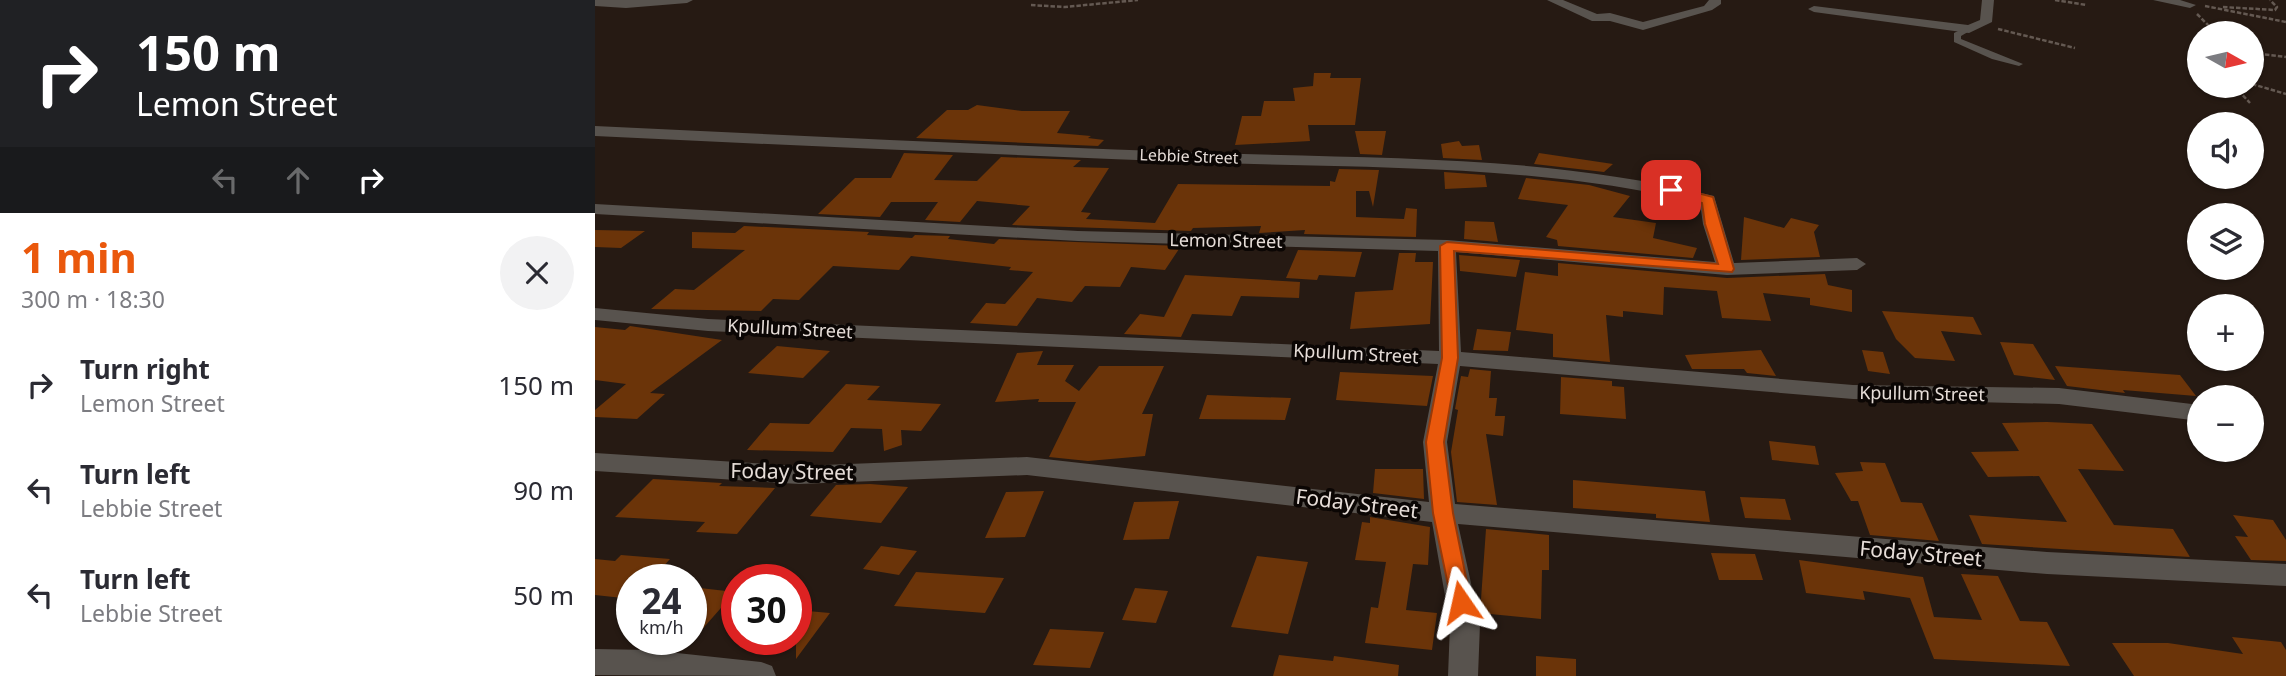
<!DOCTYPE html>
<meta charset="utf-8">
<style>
:root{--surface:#fff;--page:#f2f2f3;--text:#2b2b33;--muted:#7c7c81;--accent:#ea580c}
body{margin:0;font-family:"Noto Sans",sans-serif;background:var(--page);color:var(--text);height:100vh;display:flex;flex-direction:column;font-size:26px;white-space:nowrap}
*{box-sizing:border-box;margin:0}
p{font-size:23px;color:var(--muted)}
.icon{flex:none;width:38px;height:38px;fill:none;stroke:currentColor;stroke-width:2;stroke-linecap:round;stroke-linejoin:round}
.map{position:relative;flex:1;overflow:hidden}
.side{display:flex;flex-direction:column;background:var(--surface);width:595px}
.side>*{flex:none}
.banner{background:#202124;color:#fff;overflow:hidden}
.needle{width:46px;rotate:98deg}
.tools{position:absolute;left:1592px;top:21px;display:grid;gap:14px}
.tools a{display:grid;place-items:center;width:77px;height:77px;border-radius:50%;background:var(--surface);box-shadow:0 2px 5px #0004;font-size:35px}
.speed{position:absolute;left:21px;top:564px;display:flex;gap:14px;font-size:35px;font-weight:700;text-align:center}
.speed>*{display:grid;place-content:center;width:91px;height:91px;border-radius:50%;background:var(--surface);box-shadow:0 2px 5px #0004;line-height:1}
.speed small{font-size:18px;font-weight:400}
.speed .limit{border:10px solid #d22;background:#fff;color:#111}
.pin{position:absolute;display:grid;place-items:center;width:60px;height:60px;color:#fff;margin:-30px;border-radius:14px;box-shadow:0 4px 10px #0006}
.me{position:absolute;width:77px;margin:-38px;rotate:349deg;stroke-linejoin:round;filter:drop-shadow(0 0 5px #0008)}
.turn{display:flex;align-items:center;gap:24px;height:147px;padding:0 21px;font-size:32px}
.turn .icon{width:91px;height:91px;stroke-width:2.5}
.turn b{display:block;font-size:49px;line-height:60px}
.lanes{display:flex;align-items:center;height:66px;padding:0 21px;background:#0003;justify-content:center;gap:35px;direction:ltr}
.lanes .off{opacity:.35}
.round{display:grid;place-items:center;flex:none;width:74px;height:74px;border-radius:37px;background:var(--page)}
.overview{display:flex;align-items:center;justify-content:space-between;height:119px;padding:0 21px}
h1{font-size:42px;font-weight:700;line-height:52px;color:var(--accent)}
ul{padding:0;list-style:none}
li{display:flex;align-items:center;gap:21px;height:105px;padding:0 21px}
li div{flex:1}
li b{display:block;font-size:26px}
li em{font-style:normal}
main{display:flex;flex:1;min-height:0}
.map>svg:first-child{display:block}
.building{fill:#6b3409}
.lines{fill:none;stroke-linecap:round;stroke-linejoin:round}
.path{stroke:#645952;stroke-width:2.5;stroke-dasharray:4.5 2;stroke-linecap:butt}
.lane{fill:#58534e;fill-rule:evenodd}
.street{fill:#58534e;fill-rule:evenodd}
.route{fill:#ea580c;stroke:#983908;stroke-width:2}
.labels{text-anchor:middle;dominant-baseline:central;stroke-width:7;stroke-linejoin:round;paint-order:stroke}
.far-street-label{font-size:16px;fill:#e6ddd8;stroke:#0b0604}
.street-label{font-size:18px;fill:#e6ddd8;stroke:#0b0604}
.near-street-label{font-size:21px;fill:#e6ddd8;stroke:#0b0604}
</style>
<main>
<section class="side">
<div class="banner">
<div class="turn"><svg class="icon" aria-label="right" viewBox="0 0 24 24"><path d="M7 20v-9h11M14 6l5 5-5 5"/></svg><div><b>150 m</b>Lemon Street</div></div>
<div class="lanes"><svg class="icon off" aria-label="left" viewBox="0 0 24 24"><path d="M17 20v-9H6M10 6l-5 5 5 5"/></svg><svg class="icon off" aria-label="ahead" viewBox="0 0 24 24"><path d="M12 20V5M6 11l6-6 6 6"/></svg><svg class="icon" aria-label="right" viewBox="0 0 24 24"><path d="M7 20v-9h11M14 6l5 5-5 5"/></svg></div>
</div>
<div class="overview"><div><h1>1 min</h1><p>300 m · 18:30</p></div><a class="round"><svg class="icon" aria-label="close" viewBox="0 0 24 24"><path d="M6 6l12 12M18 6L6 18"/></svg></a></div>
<ul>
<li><svg class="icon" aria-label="right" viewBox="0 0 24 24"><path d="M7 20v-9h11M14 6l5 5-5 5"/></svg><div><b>Turn right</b><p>Lemon Street</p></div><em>150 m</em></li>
<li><svg class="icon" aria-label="left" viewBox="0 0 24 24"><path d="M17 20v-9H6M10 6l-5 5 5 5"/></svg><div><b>Turn left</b><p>Lebbie Street</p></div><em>90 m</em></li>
<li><svg class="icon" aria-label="left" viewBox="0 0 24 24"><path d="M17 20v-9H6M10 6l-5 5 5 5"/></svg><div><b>Turn left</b><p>Lebbie Street</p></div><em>50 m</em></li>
</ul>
</section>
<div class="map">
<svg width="1691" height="676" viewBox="0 0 1691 676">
<rect width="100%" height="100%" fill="#261a13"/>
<path class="building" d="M 719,73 L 736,73 L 735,78 L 766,78 L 760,125 L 713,125 L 715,141 L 640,145 L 647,116 L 666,116 L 669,101 L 700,101 L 698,88 L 718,86 Z
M 382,105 L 427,111 L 475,111 L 462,133 L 496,136 L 493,138 L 509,140 L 503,146 L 321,138 L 352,110 L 373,110 Z
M 760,131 L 791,131 L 787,155 L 765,154 Z
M 864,141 L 867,146 L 884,145 L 887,160 L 848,158 L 846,144 Z
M 309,153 L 358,155 L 339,180 L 382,181 L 406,157 L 486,160 L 478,167 L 514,168 L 486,212 L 496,213 L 491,219 L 560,223 L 583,184 L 735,186 L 735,181 L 740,182 L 744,169 L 784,170 L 778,207 L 774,191 L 761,191 L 761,217 L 809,219 L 811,208 L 822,209 L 821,237 L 709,234 L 710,230 L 664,233 L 666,226 L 598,228 L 596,231 L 417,225 L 435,206 L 382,201 L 365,222 L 330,220 L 343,202 L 296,202 L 285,217 L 223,214 L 260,178 L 296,178 Z
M 944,153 L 1018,164 L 1009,172 L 939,164 Z
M 849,172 L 890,175 L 892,187 L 850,189 Z
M 931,178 L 994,185 L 1035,196 L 1018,217 L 1061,223 L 1058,238 L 1102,248 L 1098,258 L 963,246 L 962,240 L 951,237 L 973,205 L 923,199 Z
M 1149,217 L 1189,228 L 1196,218 L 1224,225 L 1219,232 L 1225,257 L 1146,260 Z
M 870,221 L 899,222 L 903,242 L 869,239 Z
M 149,226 L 274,232 L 272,235 L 317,238 L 320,235 L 355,236 L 353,239 L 399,244 L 404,239 L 586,246 L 570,270 L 536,267 L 525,287 L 490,286 L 477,302 L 442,298 L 422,326 L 375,323 L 391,303 L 410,304 L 438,272 L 414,270 L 416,267 L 316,256 L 304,270 L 238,266 L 204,300 L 178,299 L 166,311 L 56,309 L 80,289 L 99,290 L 150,250 L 97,248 L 97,232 L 140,233 Z
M 0,230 L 50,231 L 26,248 L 0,247 Z
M 703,250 L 767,252 L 760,277 L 724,275 L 722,280 L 691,278 Z
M 804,253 L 821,253 L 820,262 L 838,262 L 835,324 L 755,329 L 760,292 L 798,290 Z
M 864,255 L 925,260 L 921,277 L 865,271 Z
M 963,263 L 1132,278 L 1230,274 L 1233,285 L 1257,290 L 1257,312 L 1215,305 L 1215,298 L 1168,293 L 1176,321 L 1127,318 L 1122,291 L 1069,287 L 1068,315 L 1028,311 L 1028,317 L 1011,315 L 1015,362 L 958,357 L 958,334 L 921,330 L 930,272 L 963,276 Z
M 590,275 L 705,282 L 704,298 L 646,296 L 637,316 L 597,314 L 586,337 L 529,334 L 545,314 L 569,317 Z
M 1287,311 L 1378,317 L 1387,335 L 1346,331 L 1360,361 L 1320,358 L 1301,339 Z
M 35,326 L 127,340 L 55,393 L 70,394 L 42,419 L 0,417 L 0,410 L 31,384 L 0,380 L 0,327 L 30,330 Z
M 882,329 L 916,332 L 913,351 L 878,350 Z
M 1405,342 L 1438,344 L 1460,380 L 1419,375 Z
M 182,346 L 235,351 L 208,378 L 153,373 Z
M 1166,350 L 1181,376 L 1152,373 L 1149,369 L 1097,369 L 1090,355 Z
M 1267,350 L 1288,352 L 1295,374 L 1273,371 Z
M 448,351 L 442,365 L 479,365 L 470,381 L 484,391 L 504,366 L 569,366 L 547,414 L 558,414 L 550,456 L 493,461 L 454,457 L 481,402 L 443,402 L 444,399 L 400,402 L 422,353 Z
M 1460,366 L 1585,375 L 1601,396 L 1528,390 L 1530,393 L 1472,386 Z
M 875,369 L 896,371 L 894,398 L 902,398 L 900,416 L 910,416 L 908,436 L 891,434 L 902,505 L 862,502 L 856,452 L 863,410 L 860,409 L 866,376 L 873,377 Z
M 745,372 L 838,376 L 832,406 L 741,400 Z
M 966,377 L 1017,381 L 1017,386 L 1029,387 L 1031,419 L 965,414 Z
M 251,384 L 285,386 L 272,400 L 346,404 L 326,431 L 306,430 L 307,445 L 289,451 L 287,429 L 256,428 L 238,452 L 152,450 L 175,423 L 214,424 Z
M 612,395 L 663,397 L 696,398 L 690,420 L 604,419 Z
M 1452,422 L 1497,424 L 1529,471 L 1483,469 L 1519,525 L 1578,529 L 1595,557 L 1387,544 L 1374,515 L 1472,522 L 1444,476 L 1393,477 L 1376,452 L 1424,451 L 1407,423 Z
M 1174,441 L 1220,446 L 1224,465 L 1177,460 Z
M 1265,462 L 1290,463 L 1306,502 L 1327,503 L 1344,541 L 1275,535 L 1263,501 L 1256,501 L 1240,473 L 1268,471 Z
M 780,469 L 828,469 L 829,499 L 778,493 Z
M 58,479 L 127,483 L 124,486 L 180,488 L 142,534 L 101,532 L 110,522 L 20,517 Z
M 978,480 L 1110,491 L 1115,522 L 1061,518 L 1061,514 L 978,508 Z
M 275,484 L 313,487 L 286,523 L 215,516 L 241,485 Z
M 449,491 L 430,537 L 390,538 L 411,492 Z
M 1145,497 L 1190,499 L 1196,520 L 1150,518 Z
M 584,501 L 574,539 L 528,540 L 539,502 Z
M 1638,515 L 1678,520 L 1691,540 L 1691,561 L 1656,560 L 1640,536 L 1653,537 Z
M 775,517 L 835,527 L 833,565 L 818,564 L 811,610 L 842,613 L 837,650 L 770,643 L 776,607 L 783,608 L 791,562 L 760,560 L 767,522 L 775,523 Z
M 891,529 L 954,535 L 954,570 L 947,570 L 946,619 L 885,613 Z
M 286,546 L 322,551 L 304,575 L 268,569 Z
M 1116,553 L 1160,554 L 1168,580 L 1124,580 Z
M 26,555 L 75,559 L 57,579 L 37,579 L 37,599 L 0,595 L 0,559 L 20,561 Z
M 662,556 L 713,562 L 693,634 L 636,627 Z
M 1204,560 L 1328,577 L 1339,617 L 1387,620 L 1366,574 L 1403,576 L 1425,621 L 1452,622 L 1475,666 L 1339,659 L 1315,598 L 1268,591 L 1270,600 L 1211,593 Z
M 321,572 L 409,578 L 390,613 L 299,606 Z
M 96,587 L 140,592 L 96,642 Z
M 540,588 L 573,591 L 561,623 L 527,620 Z
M 201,610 L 235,613 L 201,659 Z
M 455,629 L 509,632 L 495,668 L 438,665 Z
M 1637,637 L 1686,642 L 1691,650 L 1691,676 L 1539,676 L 1517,643 L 1573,643 L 1648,654 Z
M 684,655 L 738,661 L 739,656 L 804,665 L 803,676 L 678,676 Z
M 941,656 L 981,659 L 981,676 L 941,676 Z"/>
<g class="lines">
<path class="path" d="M 1460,0 L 1491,5
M 436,5 L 470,7 L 543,0
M 1610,6 L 1691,22
M 1628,7 L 1680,10 L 1682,7 L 1675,0
M 1602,14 L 1621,33
M 1403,29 L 1480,48
M 1657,53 L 1691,57
M 1657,84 L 1691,94
M 1639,86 L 1655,103"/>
<path class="lane" d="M 1371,27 L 1378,29 L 1366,36 L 1366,39 L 1428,64 L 1424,66 L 1397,59 L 1359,42 L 1359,33 Z"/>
<path class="street" d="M 0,0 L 98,0 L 92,3 L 31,8 L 0,6 Z
M 952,0 L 968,0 L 1002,14 L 1015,13 L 1048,22 L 1109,6 L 1114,0 L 1126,0 L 1126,4 L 1117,10 L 1048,30 L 1015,21 L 997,21 Z
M 1387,0 L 1399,0 L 1397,22 L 1374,33 L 1219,12 L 1213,9 L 1219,6 L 1373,25 L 1385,20 Z
M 1558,0 L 1585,0 L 1601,5 L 1595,8 Z
M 0,126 C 207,136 413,146 620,153 C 791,159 951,155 1119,196 L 1139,263 L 1262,258 L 1271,264 L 1262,270 L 1132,275 L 861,252 L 866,352 L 1258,385 L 1464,388 L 1605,405 L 1605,421 L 1464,404 L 1258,399 L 865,366 L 852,442 L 860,504 L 1452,552 L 1691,564 L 1691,586 L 1452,574 L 863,524 L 885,624 L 883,676 L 853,676 L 855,624 L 837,522 L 432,475 L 204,484 L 0,471 L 0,453 L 204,466 L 432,457 L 834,502 L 828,442 L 843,364 L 113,331 L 0,320 L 0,308 L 113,319 L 844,351 L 843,251 L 483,241 L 0,214 L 0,204 L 483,231 L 852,240 L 1120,262 L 1108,224 L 1105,203 C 946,165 786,168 623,163 C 415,155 208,146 0,136 Z
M 0,649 L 54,650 L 166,662 L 177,666 L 181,676 L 0,675 Z"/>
</g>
<path class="route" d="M 1076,186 L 1118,197 L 1139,269 L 1137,272 L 859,251 L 863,358 L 849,442 L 858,513 L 876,602 L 873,609 L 866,611 L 858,609 L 838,513 L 831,442 L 847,358 L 845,246 L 852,242 L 1123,264 L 1110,224 L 1107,203 L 1072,192 L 1072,187 Z"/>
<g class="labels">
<g class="far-street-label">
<text transform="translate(594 156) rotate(2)">Lebbie Street</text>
</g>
<g class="street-label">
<text transform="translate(631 240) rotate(1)">Lemon Street</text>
<text transform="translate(195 328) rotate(3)">Kpullum Street</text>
<text transform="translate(761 353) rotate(3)">Kpullum Street</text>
<text transform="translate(1327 393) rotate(1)">Kpullum Street</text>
</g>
<g class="near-street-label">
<text transform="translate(197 471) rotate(1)">Foday Street</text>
<text transform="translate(762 503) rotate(7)">Foday Street</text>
<text transform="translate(1326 553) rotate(5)">Foday Street</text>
</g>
</g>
</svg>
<div class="tools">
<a><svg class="needle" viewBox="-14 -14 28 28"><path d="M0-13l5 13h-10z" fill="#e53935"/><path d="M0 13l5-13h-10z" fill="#7c7c81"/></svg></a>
<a><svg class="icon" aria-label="sound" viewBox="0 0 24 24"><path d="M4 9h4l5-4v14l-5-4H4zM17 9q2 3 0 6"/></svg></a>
<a><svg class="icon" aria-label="layers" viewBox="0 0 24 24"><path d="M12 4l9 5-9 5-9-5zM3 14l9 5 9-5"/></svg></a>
<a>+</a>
<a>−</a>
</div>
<div class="speed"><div>24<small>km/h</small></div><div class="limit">30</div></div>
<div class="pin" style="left:1076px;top:190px;background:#d93025"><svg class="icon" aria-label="arrive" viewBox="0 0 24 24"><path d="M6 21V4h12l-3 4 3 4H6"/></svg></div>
<svg class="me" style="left:866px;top:602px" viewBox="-20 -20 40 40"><path d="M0-17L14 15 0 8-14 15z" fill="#ea580c" stroke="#fff" stroke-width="4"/></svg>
</div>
</main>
